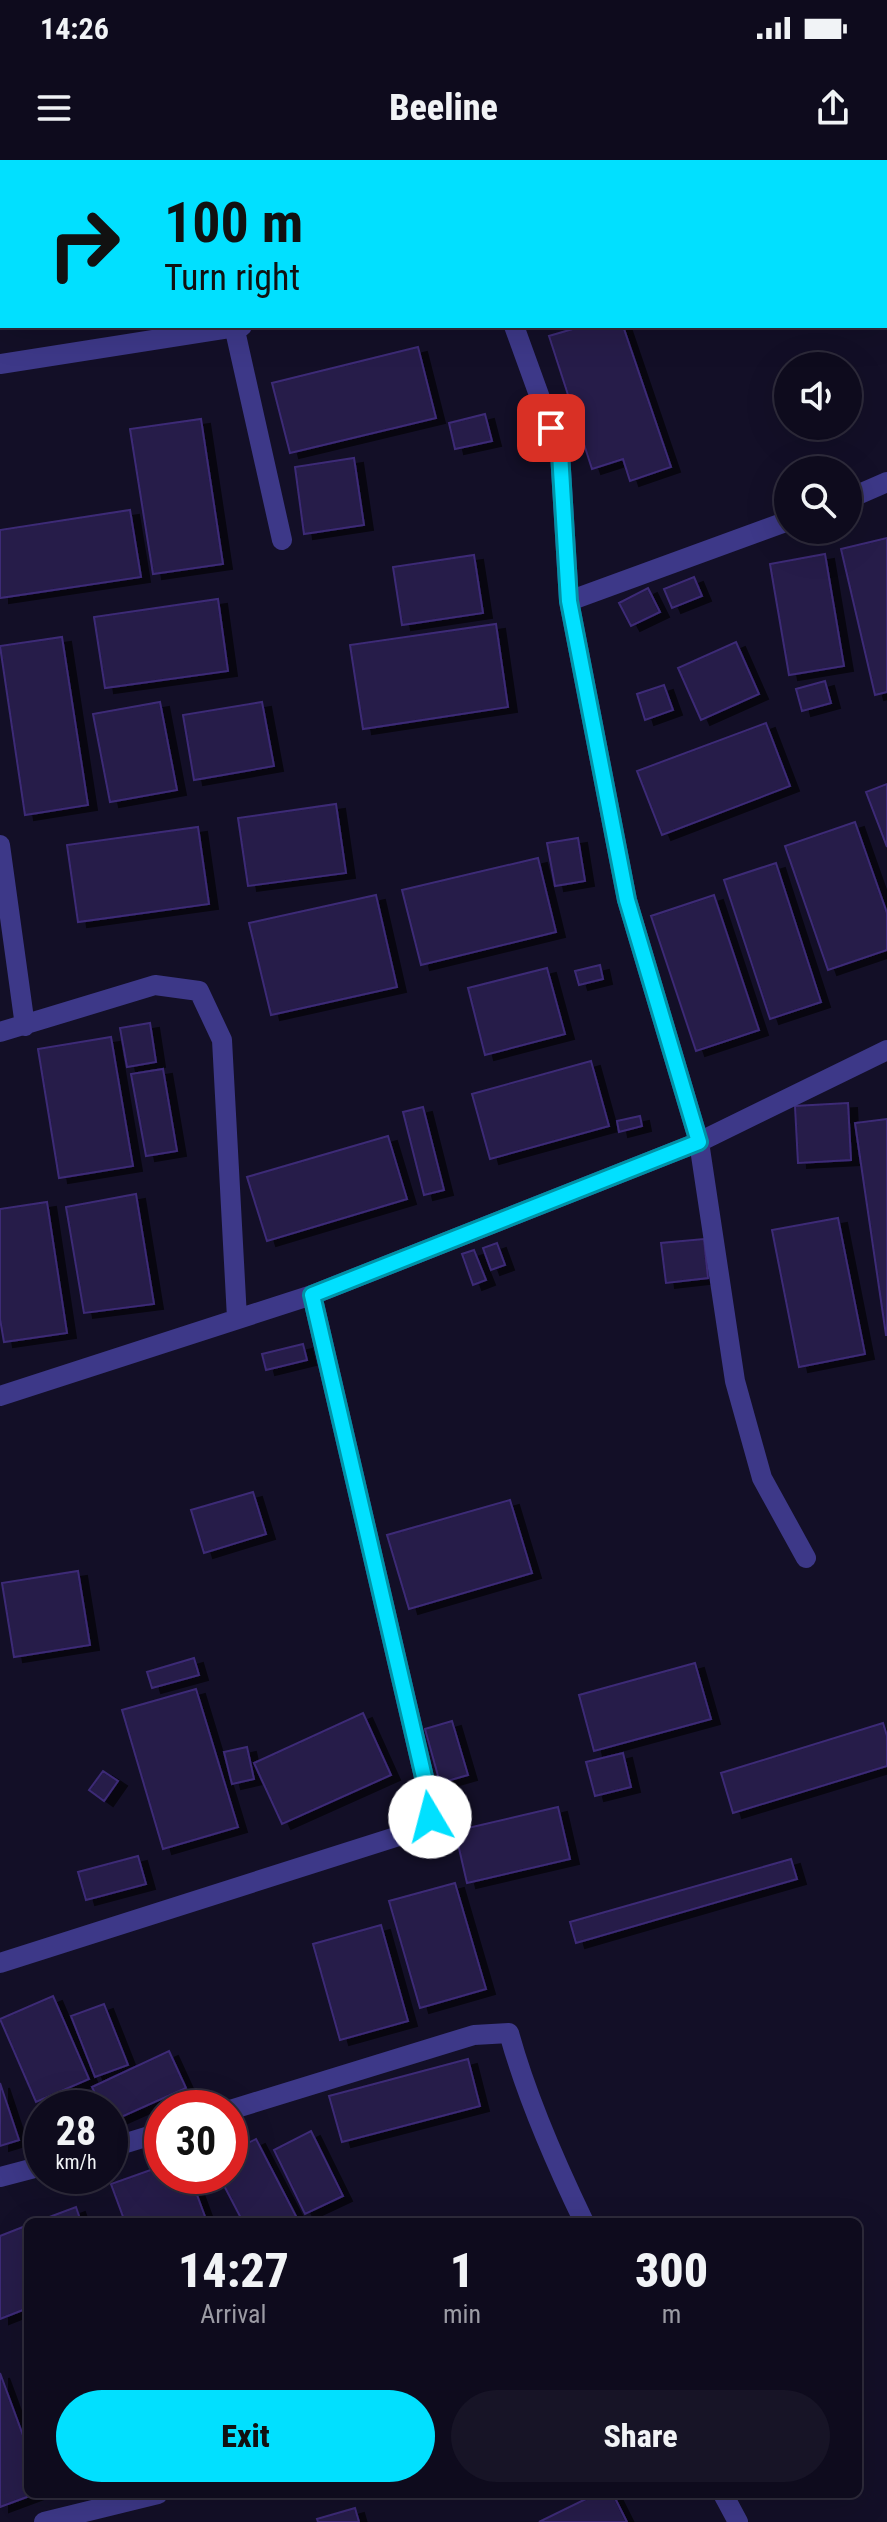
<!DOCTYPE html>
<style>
:root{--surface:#0e0b1d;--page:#171426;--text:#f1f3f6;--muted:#9b9ba4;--line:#2e2b3b;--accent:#01e0ff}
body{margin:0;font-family:"Roboto Condensed",sans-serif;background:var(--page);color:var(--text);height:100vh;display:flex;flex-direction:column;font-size:30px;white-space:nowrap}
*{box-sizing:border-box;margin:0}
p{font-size:26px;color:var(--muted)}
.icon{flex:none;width:44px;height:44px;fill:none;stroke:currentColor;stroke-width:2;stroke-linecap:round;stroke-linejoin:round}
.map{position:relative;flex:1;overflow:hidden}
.drawer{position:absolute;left:24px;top:2058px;width:838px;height:280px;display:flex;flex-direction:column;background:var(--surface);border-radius:12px;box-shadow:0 8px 32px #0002,0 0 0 2px var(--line)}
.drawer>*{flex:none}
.banner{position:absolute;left:0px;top:0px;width:888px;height:168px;box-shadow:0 8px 32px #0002,0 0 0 2px var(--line);background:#01e0ff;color:#111;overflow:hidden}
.tools{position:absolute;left:774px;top:192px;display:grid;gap:16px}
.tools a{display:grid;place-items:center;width:88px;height:88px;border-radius:50%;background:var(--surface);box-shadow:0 8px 32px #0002,0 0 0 2px var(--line);font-size:40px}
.speed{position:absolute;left:24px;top:1930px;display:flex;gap:16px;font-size:40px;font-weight:700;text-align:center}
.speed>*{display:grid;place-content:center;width:104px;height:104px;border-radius:50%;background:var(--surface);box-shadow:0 8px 32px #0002,0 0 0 2px var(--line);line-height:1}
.speed small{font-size:20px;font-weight:400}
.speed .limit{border:12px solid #d22;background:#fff;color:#111}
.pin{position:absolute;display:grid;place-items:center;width:68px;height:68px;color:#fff;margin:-34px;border-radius:16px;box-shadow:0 4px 12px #0006}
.me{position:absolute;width:88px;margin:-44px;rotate:352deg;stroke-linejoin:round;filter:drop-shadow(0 0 6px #0008)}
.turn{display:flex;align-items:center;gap:28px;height:168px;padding:0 32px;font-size:36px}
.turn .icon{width:104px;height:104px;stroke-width:2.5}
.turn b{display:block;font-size:56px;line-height:68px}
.eta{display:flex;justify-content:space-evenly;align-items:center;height:136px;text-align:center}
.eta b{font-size:48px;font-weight:800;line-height:56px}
.cta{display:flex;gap:16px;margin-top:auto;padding:16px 32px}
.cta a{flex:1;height:92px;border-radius:48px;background:var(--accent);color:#111;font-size:32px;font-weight:800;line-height:92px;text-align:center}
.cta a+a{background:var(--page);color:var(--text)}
.status{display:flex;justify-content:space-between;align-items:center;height:56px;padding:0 40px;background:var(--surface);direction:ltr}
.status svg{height:22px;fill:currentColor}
header{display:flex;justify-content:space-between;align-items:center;height:104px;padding:0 32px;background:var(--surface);font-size:36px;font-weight:800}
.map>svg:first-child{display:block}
.building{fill:#251a49;stroke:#3c2b76;stroke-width:2;filter:url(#shadow)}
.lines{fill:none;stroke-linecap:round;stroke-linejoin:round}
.minor{stroke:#3d3888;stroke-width:20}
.route-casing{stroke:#0192a6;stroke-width:20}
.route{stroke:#01e0ff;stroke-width:14}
</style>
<div class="status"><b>14:26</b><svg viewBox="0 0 49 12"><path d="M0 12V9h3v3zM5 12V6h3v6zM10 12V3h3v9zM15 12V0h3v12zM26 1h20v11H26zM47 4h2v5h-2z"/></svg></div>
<header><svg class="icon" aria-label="menu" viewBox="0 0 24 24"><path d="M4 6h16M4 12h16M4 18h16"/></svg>Beeline<svg class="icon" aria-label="share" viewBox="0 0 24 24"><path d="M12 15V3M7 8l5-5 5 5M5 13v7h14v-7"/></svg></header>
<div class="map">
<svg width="887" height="2362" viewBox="0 0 887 2362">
<defs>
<filter id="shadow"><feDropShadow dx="9" dy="5" stdDeviation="0" flood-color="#0009"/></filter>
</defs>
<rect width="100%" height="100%" fill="#130f27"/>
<path class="building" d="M 228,0 L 354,0 L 341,2 Z
M 0,10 L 2,10 L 0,144 Z
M 583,166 L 623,166 L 671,307 L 630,321 L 623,299 L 592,309 L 549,176 Z
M 418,187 L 436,258 L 290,293 L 272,223 Z
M 485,254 L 492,281 L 455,289 L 449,263 Z
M 201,259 L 223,404 L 153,414 L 130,269 Z
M 354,298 L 364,365 L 304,374 L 295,307 Z
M 130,350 L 141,417 L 0,438 L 0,370 Z
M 887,378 L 887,532 L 875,535 L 841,389 Z
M 825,394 L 844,506 L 789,515 L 770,404 Z
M 474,395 L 483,453 L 402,465 L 393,407 Z
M 694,417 L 702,436 L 672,448 L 664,429 Z
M 648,428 L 660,452 L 631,466 L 619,443 Z
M 218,439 L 228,511 L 105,528 L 94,457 Z
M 496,464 L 508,547 L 363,569 L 350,485 Z
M 62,477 L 88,645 L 25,655 L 0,486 Z
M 736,482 L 759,534 L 701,560 L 678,508 Z
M 825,521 L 831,543 L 802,551 L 796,529 Z
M 664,525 L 673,550 L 645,560 L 637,534 Z
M 160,542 L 177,630 L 110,642 L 93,554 Z
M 262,542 L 274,606 L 194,620 L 183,555 Z
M 766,563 L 790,626 L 662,675 L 637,611 Z
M 887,624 L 887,687 L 866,632 Z
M 336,644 L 346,713 L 248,726 L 238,658 Z
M 855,662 L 887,753 L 887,790 L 828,810 L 785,686 Z
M 198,667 L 209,744 L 78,762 L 67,685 Z
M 578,678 L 585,721 L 555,726 L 547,683 Z
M 538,698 L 556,772 L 421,805 L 402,730 Z
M 776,703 L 821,842 L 770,859 L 724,720 Z
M 376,735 L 397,827 L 271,855 L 249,763 Z
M 714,735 L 759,870 L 696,891 L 651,756 Z
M 600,805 L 603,819 L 579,825 L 575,811 Z
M 547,808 L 565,874 L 485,895 L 468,828 Z
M 150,863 L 156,902 L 127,907 L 120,868 Z
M 111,877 L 133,1006 L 59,1018 L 38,889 Z
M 591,901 L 609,966 L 490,999 L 472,934 Z
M 163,909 L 177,991 L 146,996 L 131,914 Z
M 848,943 L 851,1000 L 798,1003 L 795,946 Z
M 423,947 L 444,1030 L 424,1035 L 403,952 Z
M 640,956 L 642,966 L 619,972 L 617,961 Z
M 887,959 L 887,1175 L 886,1175 L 855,963 Z
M 388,976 L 407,1039 L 267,1081 L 247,1017 Z
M 136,1034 L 154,1144 L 84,1153 L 66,1047 Z
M 47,1042 L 67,1173 L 4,1182 L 0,1159 L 0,1049 Z
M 838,1058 L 865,1194 L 799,1207 L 772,1070 Z
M 704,1079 L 708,1118 L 666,1123 L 661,1083 Z
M 497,1083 L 505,1105 L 491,1110 L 483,1088 Z
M 474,1090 L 486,1120 L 473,1125 L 462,1094 Z
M 303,1184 L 307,1200 L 266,1210 L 262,1194 Z
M 253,1332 L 266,1374 L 204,1393 L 191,1350 Z
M 510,1340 L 532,1413 L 409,1449 L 387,1375 Z
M 78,1411 L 90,1485 L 14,1497 L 2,1423 Z
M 194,1498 L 199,1515 L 152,1528 L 147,1512 Z
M 695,1503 L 711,1559 L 594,1591 L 579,1535 Z
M 196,1529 L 238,1667 L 163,1689 L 122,1550 Z
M 363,1553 L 391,1615 L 282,1664 L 254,1603 Z
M 452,1561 L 468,1615 L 440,1623 L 425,1569 Z
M 883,1563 L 887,1576 L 887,1606 L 733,1653 L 721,1613 Z
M 247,1587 L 254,1619 L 232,1624 L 224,1592 Z
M 623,1593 L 631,1627 L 595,1636 L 586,1602 Z
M 103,1611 L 118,1621 L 104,1641 L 89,1630 Z
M 558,1647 L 570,1699 L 467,1723 L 455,1671 Z
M 138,1696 L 146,1724 L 86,1740 L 78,1712 Z
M 791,1699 L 797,1719 L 576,1783 L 570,1762 Z
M 455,1723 L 486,1829 L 420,1848 L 389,1741 Z
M 381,1765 L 408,1861 L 340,1880 L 313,1784 Z
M 53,1836 L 89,1919 L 36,1942 L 0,1859 Z
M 104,1844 L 128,1905 L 95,1917 L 71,1856 Z
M 169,1891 L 186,1928 L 110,1962 L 110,1948 L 102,1948 L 92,1927 Z
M 468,1899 L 480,1946 L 342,1982 L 329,1936 Z
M 0,1923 L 19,1980 L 0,1986 Z
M 311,1971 L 343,2036 L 305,2054 L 274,1990 Z
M 256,1979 L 299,2062 L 243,2062 L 219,2016 L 230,2016 L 230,1992 Z
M 162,2006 L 162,2016 L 190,2016 L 207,2062 L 125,2062 L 111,2024 Z
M 76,2047 L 81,2062 L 36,2062 Z
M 28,2065 L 28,2148 L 0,2159 L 0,2076 Z
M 0,2213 L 28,2289 L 28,2334 L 35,2334 L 0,2347 Z
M 596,2334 L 613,2334 L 627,2362 L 539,2362 Z
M 355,2348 L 359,2362 L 318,2362 L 317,2359 Z"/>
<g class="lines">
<path class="minor" d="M 205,0 L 205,2
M 475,0 L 476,2
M 234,166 L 282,380
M 514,166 L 560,293 L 569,441 L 627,740 L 699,982 L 735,1221 L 762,1318 L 806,1398
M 0,204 L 242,166
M 848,339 L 887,322
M 569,441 L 788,361
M 0,685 L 25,866
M 0,872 L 155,825 L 199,831 L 222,880 L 237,1158
M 0,1236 L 312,1135 L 699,982 L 887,890
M 0,1803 L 405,1674 L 430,1657 L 427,1630 L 312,1135
M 230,1950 L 474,1875 L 509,1873 C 526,1935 556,2004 584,2062
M 110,1988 L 162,1972
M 0,2017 L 42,2006
M 723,2334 L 738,2362
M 44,2362 L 158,2334"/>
</g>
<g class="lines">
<g class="route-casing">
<path id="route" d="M 430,1657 L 427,1630 L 312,1135 L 699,982 L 627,740 L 569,441 L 560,293 L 551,268"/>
</g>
<use href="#route" class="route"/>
</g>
</svg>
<div class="tools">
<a><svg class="icon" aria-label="sound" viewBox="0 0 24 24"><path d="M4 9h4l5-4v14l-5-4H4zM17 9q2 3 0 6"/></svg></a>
<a><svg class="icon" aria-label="search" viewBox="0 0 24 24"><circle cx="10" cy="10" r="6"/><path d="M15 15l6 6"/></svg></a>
</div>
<div class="speed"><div>28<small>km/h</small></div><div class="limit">30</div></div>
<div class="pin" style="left:551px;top:268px;background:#d93025"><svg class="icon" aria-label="arrive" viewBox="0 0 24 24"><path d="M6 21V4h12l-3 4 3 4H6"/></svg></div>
<svg class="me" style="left:430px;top:1657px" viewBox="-20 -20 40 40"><circle r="19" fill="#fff"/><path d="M0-13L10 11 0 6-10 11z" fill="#01e0ff"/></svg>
<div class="banner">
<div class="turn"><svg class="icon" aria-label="right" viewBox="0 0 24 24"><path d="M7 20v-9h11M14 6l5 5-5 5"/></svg><div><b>100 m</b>Turn right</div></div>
</div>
<section class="drawer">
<div class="eta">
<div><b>14:27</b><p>Arrival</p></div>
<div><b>1</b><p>min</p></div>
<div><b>300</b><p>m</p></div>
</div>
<div class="cta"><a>Exit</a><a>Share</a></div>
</section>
</div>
